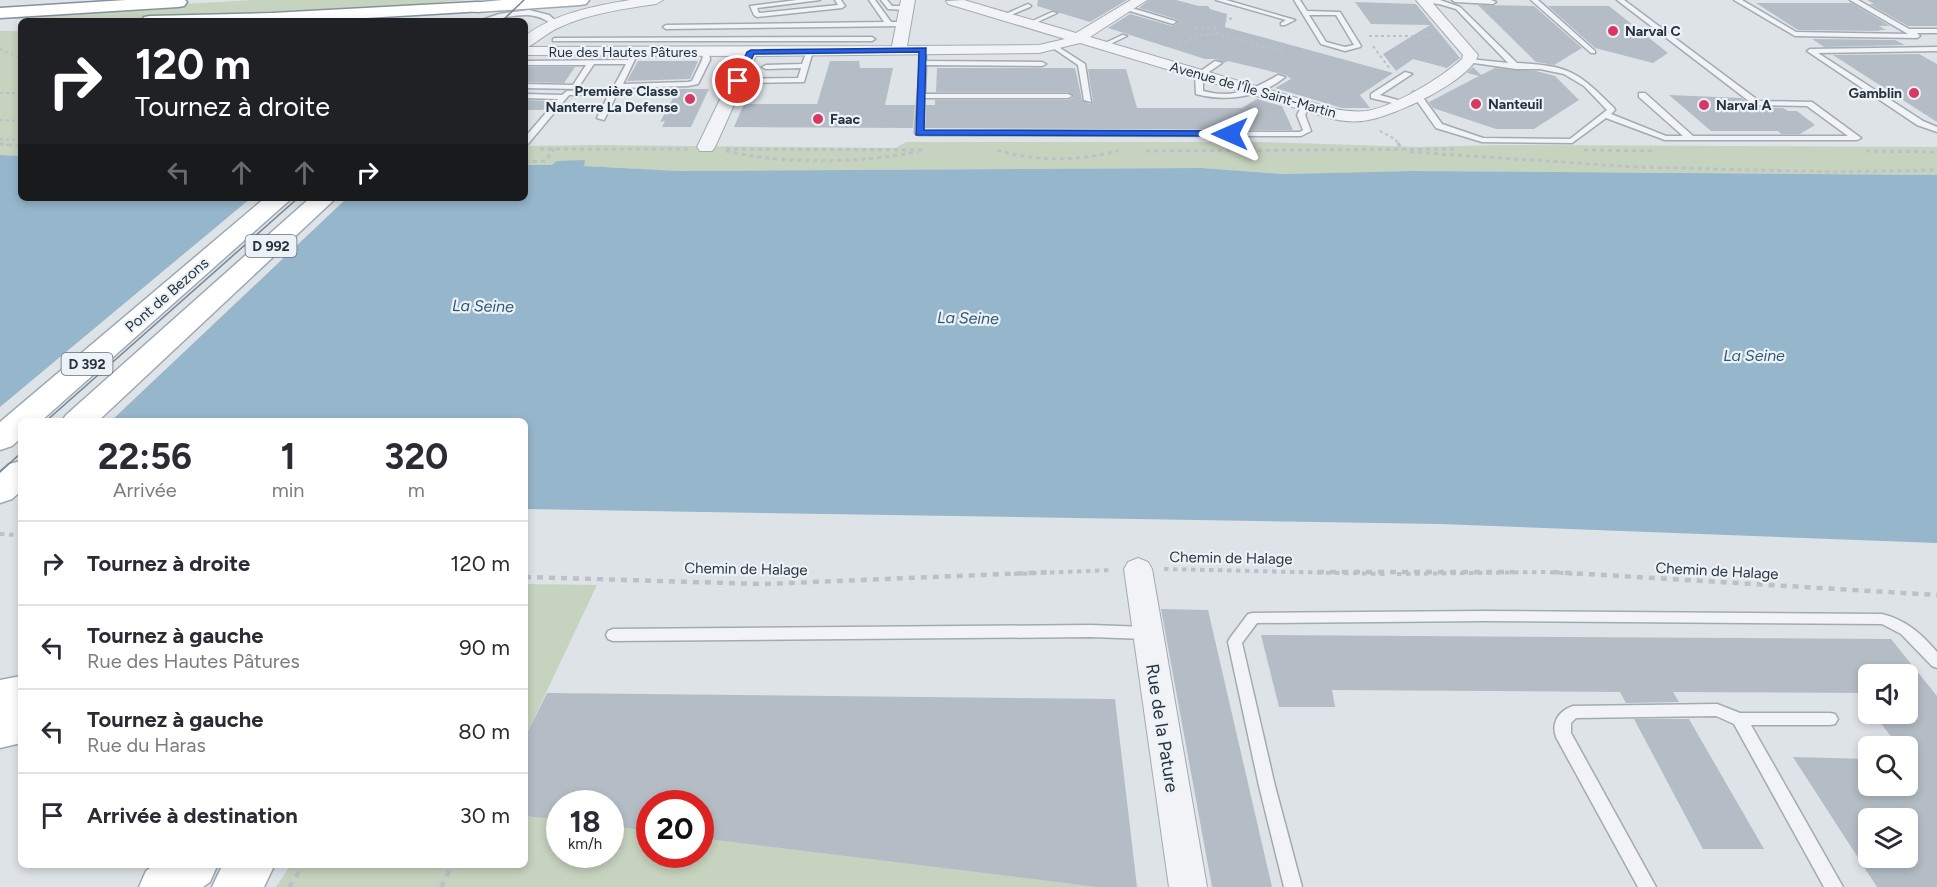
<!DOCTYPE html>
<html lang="fr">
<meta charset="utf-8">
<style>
:root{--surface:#fff;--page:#f7f7f7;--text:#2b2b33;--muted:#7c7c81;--line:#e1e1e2}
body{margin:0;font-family:Figtree,sans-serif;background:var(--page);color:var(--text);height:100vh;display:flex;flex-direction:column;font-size:22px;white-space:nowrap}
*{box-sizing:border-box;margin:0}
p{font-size:20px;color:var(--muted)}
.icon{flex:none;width:33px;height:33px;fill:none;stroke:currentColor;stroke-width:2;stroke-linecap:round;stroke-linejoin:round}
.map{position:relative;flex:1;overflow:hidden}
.side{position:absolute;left:18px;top:418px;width:510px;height:450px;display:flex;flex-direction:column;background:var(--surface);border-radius:9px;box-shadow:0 3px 9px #0003}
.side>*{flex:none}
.hud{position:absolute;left:18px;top:18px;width:510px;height:183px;border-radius:9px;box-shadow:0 3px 9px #0003;background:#202124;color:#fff;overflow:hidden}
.fabs{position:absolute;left:1858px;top:664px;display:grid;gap:12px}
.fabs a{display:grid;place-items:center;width:60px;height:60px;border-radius:9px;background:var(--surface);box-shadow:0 3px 9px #0003;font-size:30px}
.speed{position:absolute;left:546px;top:790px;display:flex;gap:12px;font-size:30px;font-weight:700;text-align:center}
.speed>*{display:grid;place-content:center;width:78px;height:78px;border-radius:50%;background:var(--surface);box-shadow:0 3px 9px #0003;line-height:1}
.speed small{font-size:15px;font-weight:400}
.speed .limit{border:9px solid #d22;background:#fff;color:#111}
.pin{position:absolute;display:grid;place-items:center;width:51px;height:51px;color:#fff;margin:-26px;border:3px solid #fff;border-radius:50%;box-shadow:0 2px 6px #0007}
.me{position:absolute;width:66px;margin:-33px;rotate:270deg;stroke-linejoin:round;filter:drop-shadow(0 0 4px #0008)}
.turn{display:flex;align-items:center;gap:21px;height:126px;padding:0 18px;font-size:27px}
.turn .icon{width:78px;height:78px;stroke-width:2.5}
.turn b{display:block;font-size:42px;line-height:51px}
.lanes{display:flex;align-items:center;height:57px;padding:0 18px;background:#0003;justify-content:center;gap:30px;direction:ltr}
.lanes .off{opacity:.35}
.eta{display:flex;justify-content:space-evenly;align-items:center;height:102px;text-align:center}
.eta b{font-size:36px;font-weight:700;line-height:42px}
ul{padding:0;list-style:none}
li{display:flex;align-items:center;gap:18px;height:84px;padding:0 18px;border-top:2px solid var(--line)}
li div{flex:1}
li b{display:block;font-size:22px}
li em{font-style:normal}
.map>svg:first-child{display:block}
.green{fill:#c6d3be}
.water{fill:#96b6cb}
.pier{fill:#dee3e8}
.building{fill:#b4bdc6;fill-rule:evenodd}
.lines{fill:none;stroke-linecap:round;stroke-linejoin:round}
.service-casing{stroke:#a3abb2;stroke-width:3}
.minor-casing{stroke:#a3abb2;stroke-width:2}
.primary-casing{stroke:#9ca9b5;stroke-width:3}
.motorway-casing{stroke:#8492a0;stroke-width:3}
.path-far3{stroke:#bcc1c7;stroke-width:2;stroke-dasharray:3 3;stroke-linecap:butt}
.path-far2{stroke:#bcc1c7;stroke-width:3;stroke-dasharray:4 4;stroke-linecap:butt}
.path-far1{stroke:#bcc1c7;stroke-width:4;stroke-dasharray:4.5 4.5;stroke-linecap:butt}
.path{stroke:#bcc1c7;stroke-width:4.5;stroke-dasharray:6 6;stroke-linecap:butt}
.service{fill:#f1f3f6;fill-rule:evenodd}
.minor{fill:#f1f3f6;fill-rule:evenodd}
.primary{fill:#fff;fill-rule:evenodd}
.motorway{fill:#fff;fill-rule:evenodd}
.tram{stroke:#768593;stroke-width:1.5}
.route{fill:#2563eb;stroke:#184099;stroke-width:1.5}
.poi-dot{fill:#d73964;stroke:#edf2f6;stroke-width:2}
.labels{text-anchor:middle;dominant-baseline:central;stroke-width:4.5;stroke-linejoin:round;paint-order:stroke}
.far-poi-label{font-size:14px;font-weight:bold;fill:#263340;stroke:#edf2f6;text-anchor:start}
.far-street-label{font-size:14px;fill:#263340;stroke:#edf2f6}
.shield{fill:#edf2f6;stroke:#626c77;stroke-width:1.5}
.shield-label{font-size:14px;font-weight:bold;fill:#263340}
.street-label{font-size:15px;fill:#263340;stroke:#edf2f6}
.water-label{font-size:16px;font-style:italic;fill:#2d5777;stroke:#edf2f6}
.near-street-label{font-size:18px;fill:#263340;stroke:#edf2f6}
</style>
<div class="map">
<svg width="1937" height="887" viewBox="0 0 1937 887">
<rect width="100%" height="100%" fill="#dee3e8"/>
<path class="green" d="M 252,0 L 466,0 L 369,9 L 178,18 L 0,19 L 0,15 Z
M 0,31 L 21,31 L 21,156 L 0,155 Z
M 906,142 L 1259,142 L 1420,147 L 1501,145 L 1937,147 L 1937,175 L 1413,171 L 1282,174 L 1202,168 L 679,171 L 583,166 L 585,160 L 552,165 L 525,165 L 525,146 L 596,145 L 896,148 Z
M 525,584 L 597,585 L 525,737 Z
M 525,816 L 559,820 L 560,855 L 610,855 L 611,826 L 649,831 L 650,855 L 700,855 L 701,838 L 1096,887 L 276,887 L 290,866 L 525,866 Z"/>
<path class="water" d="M 0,155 L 21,156 L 21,198 L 525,198 L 525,165 L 552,165 L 557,161 L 585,160 L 584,166 L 679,171 L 1202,168 L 1282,174 L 1413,171 L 1937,175 L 1937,543 L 1440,524 L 525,509 L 525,422 L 21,422 L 21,510 L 0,509 Z"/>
<path class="pier" d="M 251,198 L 347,198 L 111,421 L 21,422 L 21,506 L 15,512 L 0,512 L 0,407 Z"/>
<path class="building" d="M 1038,0 L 1127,0 L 1090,22 L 1037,6 Z
M 1149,0 L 1176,0 L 1199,6 L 1208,6 L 1210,9 L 1227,14 L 1225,27 L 1393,73 L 1360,95 L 1370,108 L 1342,108 L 1275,88 L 1291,79 L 1286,75 L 1228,61 L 1224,63 L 1216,59 L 1205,59 L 1108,28 L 1130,14 L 1172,26 L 1177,24 L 1176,19 L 1139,8 Z
M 1867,0 L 1937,0 L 1937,26 L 1908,26 L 1869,4 L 1874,4 Z
M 1355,2 L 1416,4 L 1460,58 L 1447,68 L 1413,59 L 1396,71 L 1383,54 L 1430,25 L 1371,24 Z
M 1756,3 L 1852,3 L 1890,26 L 1879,26 L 1886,30 L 1878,30 L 1881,31 L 1798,30 Z
M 1478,5 L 1534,6 L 1582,48 L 1554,65 L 1536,62 Z
M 1548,6 L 1609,6 L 1668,53 L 1653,63 L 1595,48 Z
M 1812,39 L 1895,40 L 1905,45 L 1824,47 Z
M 1919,54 L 1937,64 L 1937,122 L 1833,55 Z
M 638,61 L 698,61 L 690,79 L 627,81 Z
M 830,61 L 859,61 L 860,68 L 893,68 L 885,105 L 915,105 L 913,128 L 734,127 L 744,104 L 817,104 Z
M 525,67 L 575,67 L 564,83 L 525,82 Z
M 1473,67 L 1481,75 L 1495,68 L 1536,71 L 1555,76 L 1579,100 L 1534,129 L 1496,129 L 1433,108 L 1429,102 L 1479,76 L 1467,73 Z
M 937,68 L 1075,68 L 1082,100 L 1090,104 L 1093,102 L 1088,69 L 1126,69 L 1137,108 L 1242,108 L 1257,99 L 1282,106 L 1293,130 L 925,128 L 926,105 L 935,105 L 935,100 L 1068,100 L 1074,97 L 1068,92 L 936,92 Z
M 678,89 L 709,89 L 691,127 L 662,127 L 665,121 L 660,122 Z
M 1669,95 L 1741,98 L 1754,107 L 1783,108 L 1788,111 L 1797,111 L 1815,125 L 1800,134 L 1781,134 L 1778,131 L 1711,131 Z
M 525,100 L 551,101 L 543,110 L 525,110 Z
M 1161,609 L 1208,610 L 1272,887 L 1212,887 Z
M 1261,635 L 1891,639 L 1937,696 L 1937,887 L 1877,887 L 1793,757 L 1869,759 L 1869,786 L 1908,786 L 1908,747 L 1899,747 L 1874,714 L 1908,714 L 1908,675 L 1869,675 L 1869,693 L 1673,692 L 1679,702 L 1626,703 L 1620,692 L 1332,690 L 1335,707 L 1279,707 ZM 1869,819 L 1908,819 L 1908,858 L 1869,858 Z
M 547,693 L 1115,699 L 1137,887 L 1096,887 L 700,838 L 700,804 L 650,804 L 650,831 L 610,826 L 610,804 L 560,804 L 560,820 L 525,816 L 525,737 Z
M 1634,719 L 1689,719 L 1764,849 L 1703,849 Z"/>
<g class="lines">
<g class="service-casing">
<path id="service" d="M 797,0 L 820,0 L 757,8 L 759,13 L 838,5 L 835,0 L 841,0 L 845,6 L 842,8 L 757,17 L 754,15 L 750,6 Z
M 869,0 L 875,0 L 891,22 L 904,22 L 907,24 L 904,26 L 666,29 L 663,27 L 666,25 L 884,22 Z
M 881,0 L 887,0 L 892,6 L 906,6 L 909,8 L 906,10 L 888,9 Z
M 1216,0 L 1226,0 L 1295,20 L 1285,25 L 1281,25 L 1281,23 L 1286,20 Z
M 1294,0 L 1300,0 L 1307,11 L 1340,12 L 1361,46 L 1360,47 L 1345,51 L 1321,44 ZM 1309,15 L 1336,15 L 1354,45 L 1345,47 L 1326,42 Z
M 1422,0 L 1440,0 L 1460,7 L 1517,63 C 1570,66 1577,71 1614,108 L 1615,110 L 1611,114 L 1666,136 L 1683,136 L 1639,97 L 1639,93 L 1645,93 L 1693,136 L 1848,136 L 1807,106 L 1754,105 L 1617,0 L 1624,0 L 1759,101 L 1812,102 L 1861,138 L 1857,140 L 1665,140 L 1606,118 L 1572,143 L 1482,142 L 1436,128 L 1412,94 L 1413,92 L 1419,92 L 1442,124 L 1483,138 L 1570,139 L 1607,110 L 1584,86 L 1564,74 L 1540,69 L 1516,69 L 1467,62 L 1465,61 L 1469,59 L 1508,63 L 1456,9 L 1439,4 L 1422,2 Z
M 1452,0 L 1491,0 L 1496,2 L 1493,4 L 1455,2 Z
M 1531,0 L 1538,0 L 1595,51 L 1595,53 L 1591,53 Z
M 1734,0 L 1742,0 L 1796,32 L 1908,34 L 1850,0 L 1858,0 L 1909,29 L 1937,29 L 1937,33 L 1917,33 L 1920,36 L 1917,38 L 1795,36 Z
M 1028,4 L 1031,6 L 1030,7 L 1006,17 L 1001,16 Z
M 1125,6 L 1175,21 L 1176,22 L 1173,24 L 1123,9 L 1122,8 Z
M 529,10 L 549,15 L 557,22 L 555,26 L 550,27 L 550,23 C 528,6 503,21 479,21 L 499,14 Z
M 1052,12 L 1057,13 L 1031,25 L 1026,24 Z
M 1122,35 L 1127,36 L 1104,47 L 1099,46 Z
M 555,38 L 872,37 L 875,39 L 872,41 L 553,41 L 553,39 Z
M 1053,46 L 1057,46 L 1085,64 L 1091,102 L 1084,100 L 1078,65 L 1053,48 Z
M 1937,47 L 1937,51 L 1818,53 L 1923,121 L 1937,127 L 1937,132 L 1917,125 L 1807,51 L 1810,49 Z
M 636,49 L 639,51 L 623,84 L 688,82 L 692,81 L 702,60 L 704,51 L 709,52 L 710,60 L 698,84 L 688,86 L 620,88 L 604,120 L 597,118 L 609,94 L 569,95 L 528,144 L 525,144 L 525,137 L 558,99 L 525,98 L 525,94 L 562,95 L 567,91 L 612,90 L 626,64 L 594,64 L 580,85 L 582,87 L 578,89 L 525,88 L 525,84 L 573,85 L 586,65 L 525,65 L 525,61 L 628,60 L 634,50 Z
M 810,49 L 813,51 L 804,82 L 738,83 L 734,81 L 738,79 L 798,78 L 801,68 L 766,69 L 762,67 L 766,65 L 802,64 L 807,51 Z
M 921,49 L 926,50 L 926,61 L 1042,62 L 1046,64 L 1042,66 L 926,65 L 925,94 L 1068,94 L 1072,96 L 1068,98 L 924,98 L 923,131 L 1300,132 L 1303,130 L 1297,115 L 1303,104 L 1306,104 L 1310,106 L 1305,115 L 1311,131 L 1301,136 L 919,135 L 915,133 Z
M 1215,61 L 1222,63 L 1203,76 L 1203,91 C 1232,99 1253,90 1278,75 L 1285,77 C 1259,98 1227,102 1196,94 L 1195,75 Z
M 1405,72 L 1412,74 L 1380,95 L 1401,101 L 1401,105 L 1371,98 L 1371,94 Z
M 1483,611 L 1882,614 C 1906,620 1921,633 1937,652 L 1937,668 L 1932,666 L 1901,634 L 1882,624 L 1483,621 L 1257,623 L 1242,643 L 1275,786 L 1302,887 L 1284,887 L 1259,786 L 1228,642 L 1230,638 L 1248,614 L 1253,613 Z
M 1091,625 L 1146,627 L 1151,629 L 1153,633 L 1151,637 L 1146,639 L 1091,637 L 613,641 L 608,639 L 606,635 L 608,631 L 613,629 Z
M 1717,704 L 1740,713 L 1830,713 L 1835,714 L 1838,719 L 1835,724 L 1830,725 L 1751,725 L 1843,887 L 1824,887 L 1734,724 L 1716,716 L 1576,718 L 1571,723 L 1571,733 L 1656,887 L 1638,887 L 1557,739 C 1550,724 1558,711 1573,706 Z"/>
</g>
<g class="minor-casing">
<path id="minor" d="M 630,0 L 663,0 L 656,4 C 624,9 590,13 560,27 C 548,32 539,41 528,47 L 892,46 L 901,0 L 915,0 L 907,46 L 1039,45 L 1065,39 L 948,4 L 946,1 L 964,0 L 1076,33 L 1131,0 L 1147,0 L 1090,37 L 1334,109 C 1345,111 1356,112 1367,111 C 1395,106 1441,78 1462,59 L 1463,55 L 1416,0 L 1430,0 L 1478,55 C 1470,81 1394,116 1368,120 C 1354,123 1339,121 1326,117 L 1080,43 L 1039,53 L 756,56 L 715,147 L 712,151 L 700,151 L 697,147 L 741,56 L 525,55 L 525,36 C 555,13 594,6 630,0 Z
M 1138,558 L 1148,562 L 1152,569 L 1207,887 L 1169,887 L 1124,569 L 1128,562 Z"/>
</g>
<g class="primary-casing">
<path id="primary" d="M 503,0 L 589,0 L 586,4 L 580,5 L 477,12 L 471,11 L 468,7 L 471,3 Z
M 265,198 L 292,198 L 40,422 L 21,422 L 21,438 L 12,446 L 0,450 L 0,422 Z
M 310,198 L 336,198 L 97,422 L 61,422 L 66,415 Z
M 21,461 L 21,491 L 12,499 L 0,503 L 0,472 L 9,464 Z
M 21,676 L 21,743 L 0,748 L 0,680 Z
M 153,866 L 217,866 L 210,882 L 203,887 L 139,887 L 146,871 Z
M 222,866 L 274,866 L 264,887 L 212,887 Z"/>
</g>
<g class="motorway-casing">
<path id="motorway" d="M 126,0 L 185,0 L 187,2 L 184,6 L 178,7 L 0,18 L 0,8 Z
M 477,2 L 483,3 L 486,7 L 483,11 L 316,21 L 141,21 L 144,17 L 150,16 L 272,13 Z"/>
</g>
<path class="path-far3" d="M 1214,27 L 1217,34 L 1284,52
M 1195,28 L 1214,27 L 1232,18
M 1369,36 L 1430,36
M 1373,46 L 1390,69
M 1173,48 L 1200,35 L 1217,34
M 0,49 L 21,58
M 0,93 L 21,93
M 0,120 L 21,121
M 1380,131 L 1395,139 L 1399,145
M 0,139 L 21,140
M 0,144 L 10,145"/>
<path class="path-far2" d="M 1398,143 L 1403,151
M 0,144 L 21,146
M 540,149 L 688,149
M 726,149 L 922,150
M 997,150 C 1038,162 1077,161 1118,151
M 1584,150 L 1654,151
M 726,151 C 787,165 857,163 918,152
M 1146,151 L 1456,149
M 1866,151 L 1937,152
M 1410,152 L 1635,167 L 1835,172 L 1937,170
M 525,162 L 545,161 L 554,149"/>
<path class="path-far1" d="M 0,534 L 21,535
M 1164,569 L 1386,574
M 1014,574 L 1112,570
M 1397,574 L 1546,572 L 1578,574"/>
<path class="path" d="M 1318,572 L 1514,572
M 1553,572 L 1937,595
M 525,577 L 762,584 L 1052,572
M 289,887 L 303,866
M 441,887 L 452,866"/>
<use href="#service" class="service"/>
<use href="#minor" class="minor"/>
<use href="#primary" class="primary"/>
<use href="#motorway" class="motorway"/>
<path class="tram" d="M 502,21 L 524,0
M 45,422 L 298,198
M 0,472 L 21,453"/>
</g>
<path class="route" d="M 926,48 L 924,130 L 1230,131 L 1234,134 L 1230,136 L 916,135 L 919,52 L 754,54 L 741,82 L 734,81 L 747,52 L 751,50 Z"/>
<g class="poi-dot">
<circle cx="1613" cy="31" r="6"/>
<circle cx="1914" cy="93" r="6"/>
<circle cx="690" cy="99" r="6"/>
<circle cx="1476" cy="104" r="6"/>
<circle cx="1704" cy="105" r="6"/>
<circle cx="818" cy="119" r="6"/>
</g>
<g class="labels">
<g class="far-poi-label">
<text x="1625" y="31">Narval C</text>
<text x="678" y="91" text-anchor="end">Première Classe<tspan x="678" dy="16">Nanterre La Defense</tspan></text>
<text x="1902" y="93" text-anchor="end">Gamblin</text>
<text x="1488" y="104">Nanteuil</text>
<text x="1716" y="105">Narval A</text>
<text x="830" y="119">Faac</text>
</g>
<g class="far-street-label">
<text x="623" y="52">Rue des Hautes Pâtures</text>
<text transform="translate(1253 90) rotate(16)">Avenue de l'Île Saint-Martin</text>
</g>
<g class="shield">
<rect x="245.5" y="235" width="51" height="22" rx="4.5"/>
<rect x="61.5" y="353" width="51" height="22" rx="4.5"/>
</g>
<g class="shield-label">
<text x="271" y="246">D 992</text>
<text x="87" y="364">D 392</text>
</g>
<g class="street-label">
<text transform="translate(167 295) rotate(-41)">Pont de Bezons</text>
<text transform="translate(1231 558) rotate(1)">Chemin de Halage</text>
<text transform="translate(746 569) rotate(1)">Chemin de Halage</text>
<text transform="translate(1717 571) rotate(3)">Chemin de Halage</text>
</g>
<g class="water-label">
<text transform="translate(483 306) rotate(1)">La Seine</text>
<text transform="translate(968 318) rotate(1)">La Seine</text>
<text x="1754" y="355">La Seine</text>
</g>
<g class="near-street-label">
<text transform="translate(1162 728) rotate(81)">Rue de la Pature</text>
</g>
</g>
</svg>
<div class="fabs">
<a><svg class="icon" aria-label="sound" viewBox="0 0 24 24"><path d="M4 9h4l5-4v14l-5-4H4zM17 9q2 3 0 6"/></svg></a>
<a><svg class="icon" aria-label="search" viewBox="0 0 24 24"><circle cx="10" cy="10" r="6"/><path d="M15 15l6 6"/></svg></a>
<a><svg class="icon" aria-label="layers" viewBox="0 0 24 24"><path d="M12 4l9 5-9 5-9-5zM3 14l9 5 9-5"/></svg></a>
</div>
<div class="speed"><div>18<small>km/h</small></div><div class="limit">20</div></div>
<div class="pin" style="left:738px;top:81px;background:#d93025"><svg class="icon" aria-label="arrive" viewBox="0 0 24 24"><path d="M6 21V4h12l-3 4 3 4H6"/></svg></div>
<svg class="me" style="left:1230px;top:134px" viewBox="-20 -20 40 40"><path d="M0-17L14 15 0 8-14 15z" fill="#2563eb" stroke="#fff" stroke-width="4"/></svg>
<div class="hud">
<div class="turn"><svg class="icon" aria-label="right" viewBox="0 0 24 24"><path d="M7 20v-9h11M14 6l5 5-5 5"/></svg><div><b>120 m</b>Tournez à droite</div></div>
<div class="lanes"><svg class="icon off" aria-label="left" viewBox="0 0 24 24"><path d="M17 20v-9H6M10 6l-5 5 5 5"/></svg><svg class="icon off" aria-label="ahead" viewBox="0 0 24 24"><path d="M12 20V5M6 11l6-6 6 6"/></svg><svg class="icon off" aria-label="ahead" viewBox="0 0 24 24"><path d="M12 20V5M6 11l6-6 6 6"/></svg><svg class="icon" aria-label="right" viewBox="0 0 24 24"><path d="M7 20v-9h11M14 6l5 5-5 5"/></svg></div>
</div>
<section class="side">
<div class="eta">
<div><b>22:56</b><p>Arrivée</p></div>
<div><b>1</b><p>min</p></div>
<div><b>320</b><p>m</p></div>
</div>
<ul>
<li><svg class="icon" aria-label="right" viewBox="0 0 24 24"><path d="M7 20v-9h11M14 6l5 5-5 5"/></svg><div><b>Tournez à droite</b></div><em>120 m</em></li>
<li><svg class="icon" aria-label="left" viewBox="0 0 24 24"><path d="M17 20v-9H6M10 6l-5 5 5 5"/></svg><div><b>Tournez à gauche</b><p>Rue des Hautes Pâtures</p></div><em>90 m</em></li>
<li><svg class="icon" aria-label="left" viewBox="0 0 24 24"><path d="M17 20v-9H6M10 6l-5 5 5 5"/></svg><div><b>Tournez à gauche</b><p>Rue du Haras</p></div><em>80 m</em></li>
<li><svg class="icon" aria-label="arrive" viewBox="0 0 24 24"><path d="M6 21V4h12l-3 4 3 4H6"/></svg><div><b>Arrivée à destination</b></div><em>30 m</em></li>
</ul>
</section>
</div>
